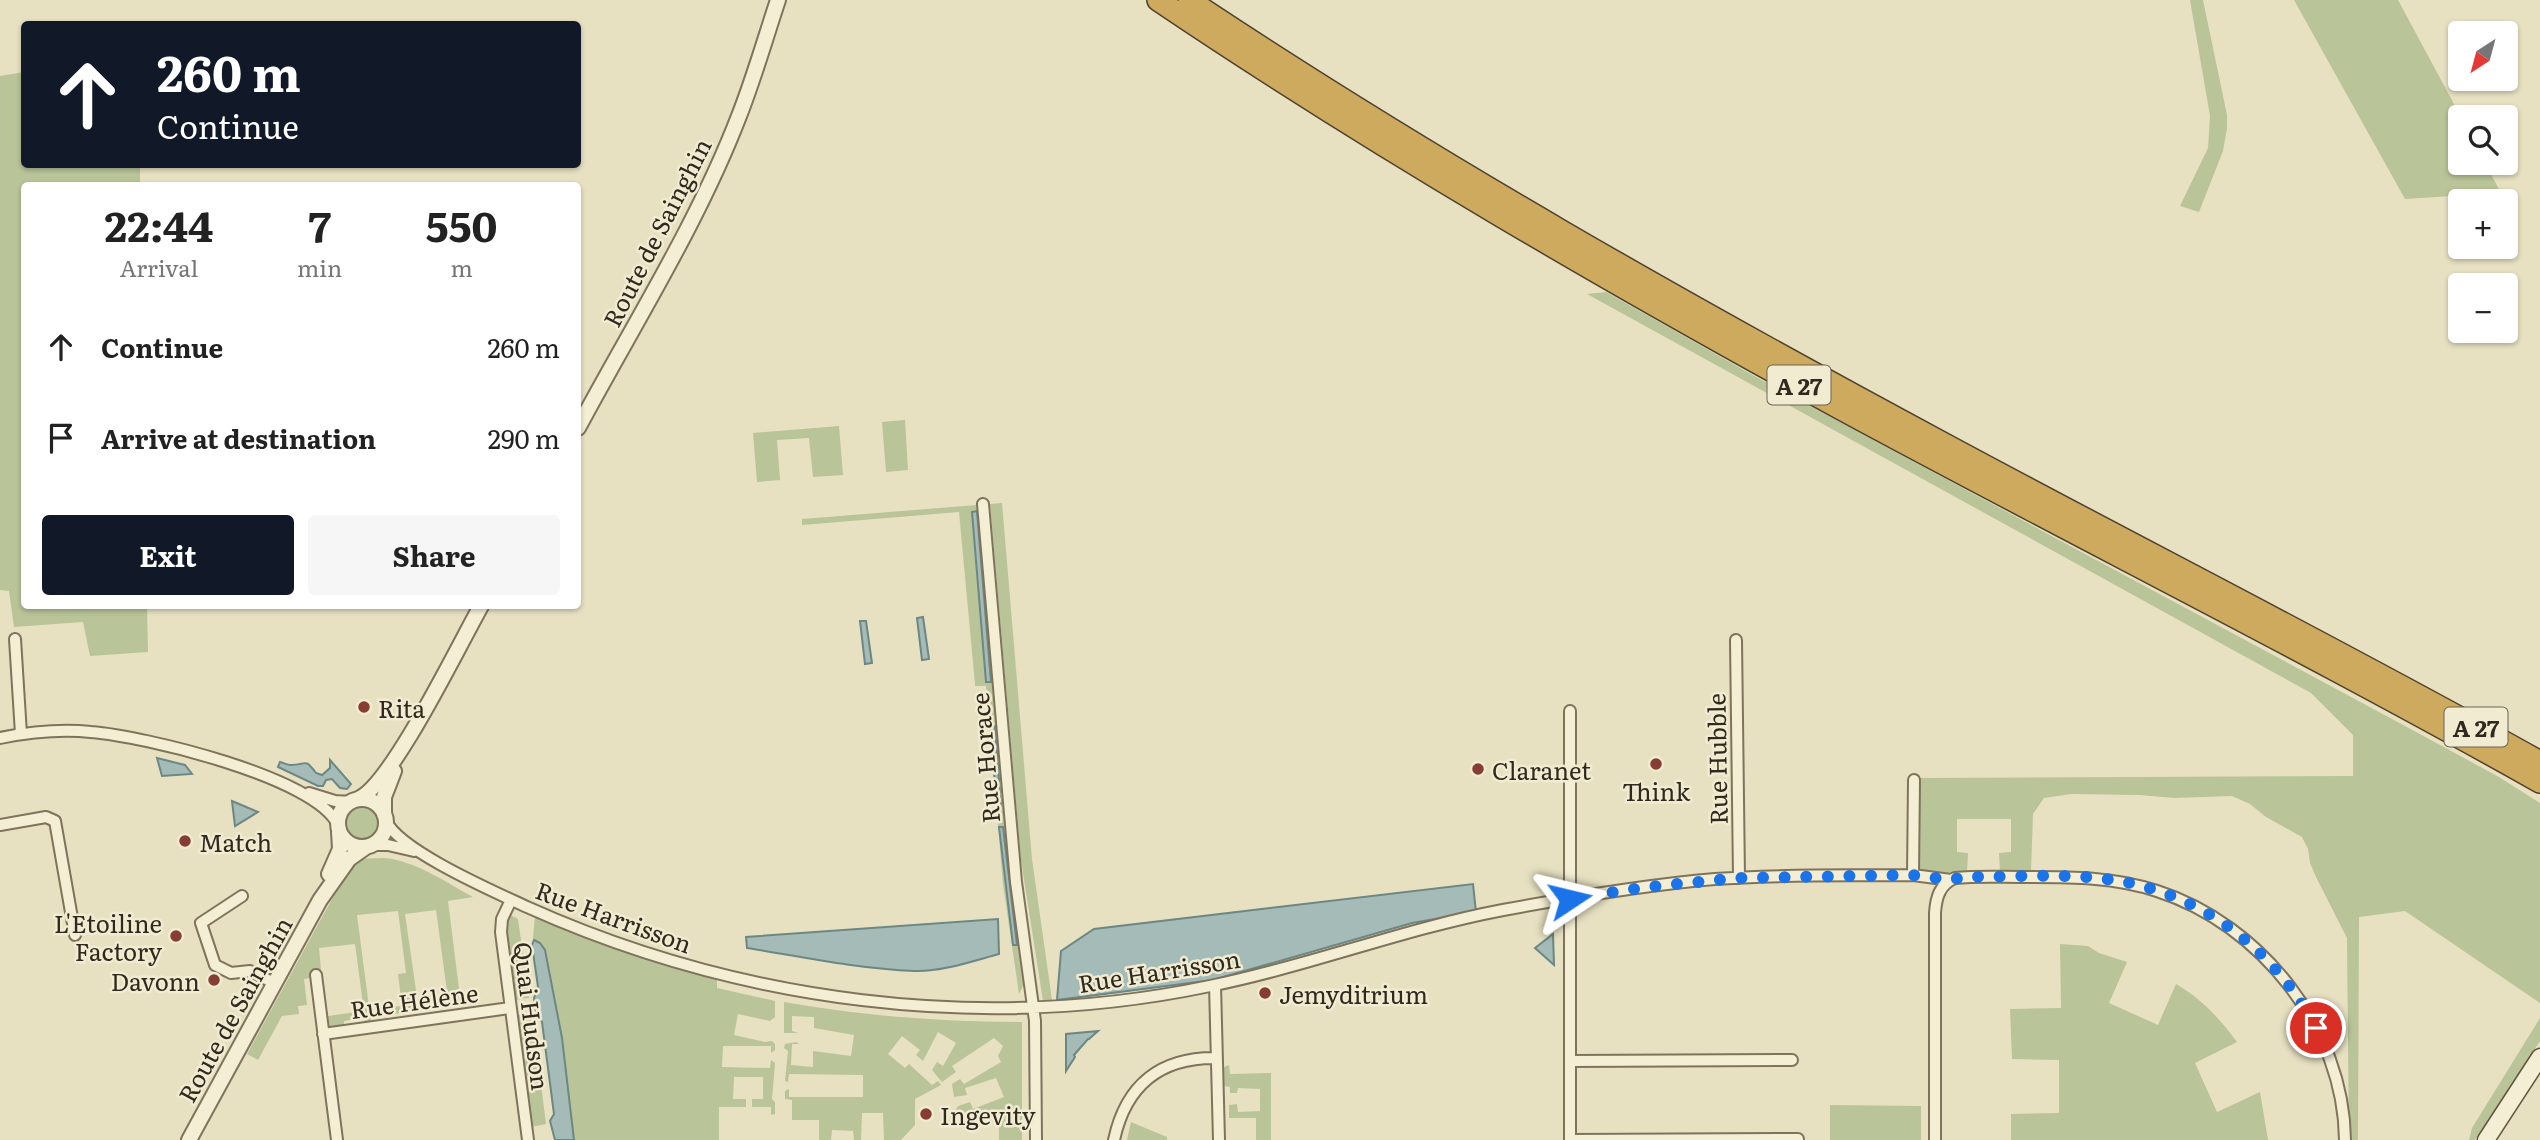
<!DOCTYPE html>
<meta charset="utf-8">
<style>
:root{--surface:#fff;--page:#f6f6f6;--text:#222;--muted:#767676;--accent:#111827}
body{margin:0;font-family:Literata,serif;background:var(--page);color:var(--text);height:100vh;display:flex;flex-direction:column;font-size:26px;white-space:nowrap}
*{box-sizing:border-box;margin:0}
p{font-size:23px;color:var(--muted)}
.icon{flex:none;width:38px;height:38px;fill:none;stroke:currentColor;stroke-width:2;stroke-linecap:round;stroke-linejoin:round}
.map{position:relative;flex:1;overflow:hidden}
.details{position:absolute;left:21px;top:182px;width:560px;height:427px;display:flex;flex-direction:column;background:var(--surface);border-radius:7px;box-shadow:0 2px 5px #0004}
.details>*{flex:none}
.top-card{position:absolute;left:21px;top:21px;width:560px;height:147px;border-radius:7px;box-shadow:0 2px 5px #0004;background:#111827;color:#fff;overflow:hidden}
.needle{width:46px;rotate:216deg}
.tools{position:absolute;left:2448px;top:21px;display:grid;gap:14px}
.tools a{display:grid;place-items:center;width:70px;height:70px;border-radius:7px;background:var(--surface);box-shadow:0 2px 5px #0004;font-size:35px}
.pin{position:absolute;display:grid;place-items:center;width:60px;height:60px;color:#fff;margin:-30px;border:4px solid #fff;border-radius:50%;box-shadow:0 2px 7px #0007}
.me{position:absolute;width:77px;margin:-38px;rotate:80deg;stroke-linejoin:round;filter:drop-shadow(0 0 5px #0008)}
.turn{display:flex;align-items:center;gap:24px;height:147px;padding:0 21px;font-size:32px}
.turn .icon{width:91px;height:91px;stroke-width:2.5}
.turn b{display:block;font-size:49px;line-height:60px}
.eta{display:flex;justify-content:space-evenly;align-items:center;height:119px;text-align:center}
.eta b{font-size:42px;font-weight:700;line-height:49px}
.action{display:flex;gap:14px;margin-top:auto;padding:14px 21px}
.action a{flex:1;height:80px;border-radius:7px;background:var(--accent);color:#fff;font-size:28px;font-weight:700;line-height:80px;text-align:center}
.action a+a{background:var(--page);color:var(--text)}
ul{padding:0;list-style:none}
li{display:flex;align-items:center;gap:21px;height:91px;padding:0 21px}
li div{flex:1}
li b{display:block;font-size:26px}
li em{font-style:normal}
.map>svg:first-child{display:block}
.green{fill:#b9c498}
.water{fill:#a4bbb7;stroke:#6c8784;stroke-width:2}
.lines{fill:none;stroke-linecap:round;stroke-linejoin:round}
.minor-casing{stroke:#7f735c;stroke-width:14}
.tertiary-casing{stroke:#7f735c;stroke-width:18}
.secondary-casing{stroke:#61543f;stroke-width:19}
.motorway-casing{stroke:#4d412f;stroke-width:24}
.minor{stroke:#f3eed4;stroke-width:10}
.tertiary{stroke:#f3eed4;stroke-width:14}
.secondary{stroke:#f3eed4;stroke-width:16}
.motorway{stroke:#cdaa5d;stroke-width:21}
.route{stroke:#1a73e8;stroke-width:12;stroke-dasharray:0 21.6}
.poi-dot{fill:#863e33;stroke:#f0ebd1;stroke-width:2.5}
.labels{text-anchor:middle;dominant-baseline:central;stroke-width:5;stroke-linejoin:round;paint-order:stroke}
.shield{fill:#f0ebd1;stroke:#6a6354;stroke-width:2}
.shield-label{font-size:23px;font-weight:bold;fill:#31291e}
.street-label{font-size:24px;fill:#31291e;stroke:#f0ebd1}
.poi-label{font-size:24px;fill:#31291e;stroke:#f0ebd1;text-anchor:start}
</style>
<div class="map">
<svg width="2540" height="1140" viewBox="0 0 2540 1140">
<rect width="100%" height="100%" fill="#e7e1c2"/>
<path class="green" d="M 2190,0 L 2203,0 L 2227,115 L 2227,128 L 2223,151 L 2199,212 L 2180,206 L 2208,148 L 2210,116 Z
M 2294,0 L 2398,0 L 2461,117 L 2460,163 L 2485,163 L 2501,193 L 2405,199 Z
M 24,72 L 24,164 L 140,165 L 140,185 L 24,186 L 24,606 L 147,606 L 148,652 L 90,656 L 83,622 L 14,627 L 9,591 L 0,590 L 0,76 Z
M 1606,292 L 1758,378 L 2418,733 L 2499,777 L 2540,803 L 2540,1003 L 2405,911 L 2359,917 L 2358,1140 L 2349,1140 L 2347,938 L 2316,877 L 2310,863 L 2308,849 L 2302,837 L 2266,817 L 2250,804 L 2232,796 L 2174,798 L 2139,795 L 2071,794 L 2044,798 L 2033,814 L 2031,871 L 2000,872 L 1999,853 L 2011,852 L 2011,819 L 1957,819 L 1957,852 L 1968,853 L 1967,873 L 1918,872 L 1919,778 L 2353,776 L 2353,735 L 2311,693 L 1587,294 Z
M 905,420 L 908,470 L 886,472 L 882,422 Z
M 839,426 L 843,475 L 813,477 L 809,438 L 777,440 L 780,480 L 757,482 L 753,433 Z
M 1002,503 L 1032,859 L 1052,1000 L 1043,1001 L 1021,860 L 990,504 Z
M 977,505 L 1010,882 L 1024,984 L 1019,994 L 1003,884 L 986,686 L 975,686 L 975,684 L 959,512 L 802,525 L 802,519 Z
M344 824a17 17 0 1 1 34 0a17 17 0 1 1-34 0Z
M 357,858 C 367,859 376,858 385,858 C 416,861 447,883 473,897 L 448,901 L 461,1005 L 440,1008 L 439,1000 L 448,999 L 436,910 L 405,914 L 419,1011 L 393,1014 L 392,1007 L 402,1006 L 398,974 L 406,973 L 398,911 L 357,915 L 371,1022 L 365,1024 L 364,1018 L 344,1021 L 344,1027 L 330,1029 L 328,1016 L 364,1011 L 355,944 L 319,948 L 321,970 L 310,971 L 310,978 L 304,979 L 307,1005 L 298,1006 L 299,1014 L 282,1016 L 258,1060 L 247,1054 L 349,868 Z
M 536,905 L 608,943 L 717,976 L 717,988 L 775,1001 L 775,1017 L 770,1021 L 738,1014 L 734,1035 L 765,1042 L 772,1041 L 775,1044 L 775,1050 L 771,1053 L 771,1046 L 723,1046 L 722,1067 L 770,1068 L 771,1060 L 775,1063 L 772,1099 L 775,1102 L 775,1114 L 771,1115 L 771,1107 L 752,1107 L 752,1099 L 763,1099 L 763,1077 L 734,1077 L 733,1099 L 746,1099 L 746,1107 L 719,1107 L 719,1140 L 573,1140 L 562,1038 L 545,950 L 533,938 Z
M 510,915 L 518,919 L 529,998 L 514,1000 C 512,979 500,932 510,915 Z
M 2060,944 L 2088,946 L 2099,953 L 2127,962 L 2109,1003 L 2158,1025 L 2176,984 C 2202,999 2220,1019 2237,1042 L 2195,1063 L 2217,1112 L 2260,1092 L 2268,1140 L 2011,1140 L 2011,1114 L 2059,1113 L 2059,1060 L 2012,1059 L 2010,1009 L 2061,1008 Z
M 784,1002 C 865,1016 941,1022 1022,1022 L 1022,1140 L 999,1140 L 999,1125 L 994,1124 L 994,1122 L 976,1124 L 975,1128 L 963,1128 L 963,1111 L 955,1111 L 958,1106 L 970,1102 L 973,1109 L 1004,1097 L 996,1078 L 965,1088 L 967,1095 L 954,1097 L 952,1084 L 960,1079 L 964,1084 L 1001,1062 L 998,1056 L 1003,1046 L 994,1038 L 952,1066 L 956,1072 L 942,1082 L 932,1070 L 937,1062 L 943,1066 L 956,1043 L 938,1032 L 923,1061 L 916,1055 L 920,1050 L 902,1036 L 888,1054 L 905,1068 L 909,1064 L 932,1085 L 938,1081 L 941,1085 L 915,1099 L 915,1125 L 901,1140 L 884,1140 L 883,1113 L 862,1113 L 861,1140 L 854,1140 L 853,1131 L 832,1130 L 831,1140 L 819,1140 L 819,1120 L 792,1120 L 792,1100 L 785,1099 L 785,1091 L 789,1089 L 789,1097 L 863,1097 L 863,1075 L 789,1074 L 788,1082 L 785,1081 L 788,1051 L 784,1048 L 785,1044 L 796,1042 L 799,1044 L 792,1044 L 791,1065 L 813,1067 L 813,1051 L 851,1056 L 854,1035 L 814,1028 L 814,1017 L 792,1016 L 792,1031 L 798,1033 L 784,1033 Z
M 532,1013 L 546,1124 L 531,1127 L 516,1015 Z
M 2540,1018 L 2540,1041 L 2475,1140 L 2469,1140 L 2472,1128 Z
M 1229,1065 L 1230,1074 L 1271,1073 L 1271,1140 L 1256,1140 L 1256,1118 L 1229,1118 L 1229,1105 L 1237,1104 L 1238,1112 L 1260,1111 L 1260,1089 L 1238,1088 L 1237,1093 L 1230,1093 L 1230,1087 L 1223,1086 L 1222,1068 Z
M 1830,1105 L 1921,1106 L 1921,1140 L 1830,1140 Z
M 1131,1122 L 1167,1137 L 1167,1140 L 1127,1140 Z"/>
<path class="water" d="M 977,511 L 991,682 L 986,682 L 972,512 Z
M 923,617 L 929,659 L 922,660 L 917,618 Z
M 860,621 L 866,621 L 872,663 L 865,664 Z
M 995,726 L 1001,808 L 997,808 L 990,727 Z
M 157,758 L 185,765 L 192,774 L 162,776 Z
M 330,760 L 351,784 L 347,789 L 340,788 L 332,779 L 326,780 L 323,786 L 318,786 L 278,767 L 280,762 C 284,763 287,765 291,765 C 307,765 304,757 316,773 L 322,775 L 330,768 Z
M 232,801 L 258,812 L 235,826 Z
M 999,827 L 1003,827 L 1017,945 L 1013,945 Z
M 1473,884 L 1476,912 L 1412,923 L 1213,980 L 1057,1000 L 1061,951 L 1094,929 Z
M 998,919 L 999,954 C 973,961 942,972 914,971 C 859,969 802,957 747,948 L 746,937 Z
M 1553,934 L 1554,965 L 1535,948 Z
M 534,940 L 540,943 L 545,950 L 562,1038 L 574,1140 L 555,1140 L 550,1121 L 554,1114 L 542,1022 L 536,1012 L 534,998 L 538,987 L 532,945 Z
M 1098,1031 L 1089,1039 L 1088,1039 L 1074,1055 L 1075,1057 L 1066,1071 L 1066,1034 Z"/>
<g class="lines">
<g class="minor-casing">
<path id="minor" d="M 983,504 L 1016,882 L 1035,1021 L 1036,1140
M 15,639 L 21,734
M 1736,640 L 1739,878
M 1570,711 L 1570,1140 L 1798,1139
M 0,738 C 30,732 61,729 91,732 C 143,736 316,777 338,825
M 309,793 L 335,801 L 351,802
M 386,821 C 400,851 495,892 527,907 C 739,1002 981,1034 1210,986 C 1309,966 1403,929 1503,910 C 1573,897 1644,885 1715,879 C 1781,874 1847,876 1913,875 L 1914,780
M 0,825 L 46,817 L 55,821 L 75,935
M 373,845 L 388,845 L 414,851
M 1913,875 L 1951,880
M 242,896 L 201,923 L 215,965 L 231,973 L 250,971 L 274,983
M 511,900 L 502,919 L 501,932 L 528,1140
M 316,975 L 337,1140
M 1215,985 L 1219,1140
M 323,1034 L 510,1008
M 1570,1061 L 1792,1060
M 1114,1140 C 1126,1084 1161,1057 1217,1058
M 1935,1140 L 1935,913 C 1936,897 1940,884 1955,878 C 1977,876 1998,877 2020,877 C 2066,877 2112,876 2157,891 C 2261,924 2344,1029 2345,1140"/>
</g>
<g class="tertiary-casing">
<path id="tertiary" d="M 578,428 C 633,325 697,225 739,116 C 754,78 765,39 778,0
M338 823a24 24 0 1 1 48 0a24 24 0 1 1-48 0Z
M 358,799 C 391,786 460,643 481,606
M 384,814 L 384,797 L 394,771
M 329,874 L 340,849 L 339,832
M 189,1140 L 320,900 L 349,859 L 366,847"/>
</g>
<g class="secondary-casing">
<path id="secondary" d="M 2486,1140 L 2540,1057"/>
</g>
<g class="motorway-casing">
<path id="motorway" d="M 1158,0 C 1379,149 1609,282 1843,410 C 2074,535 2311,653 2540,782
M 1189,0 C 1434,163 1689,307 1948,446 C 2145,552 2345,653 2540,762"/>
</g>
<use href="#minor" class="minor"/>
<use href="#tertiary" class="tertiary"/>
<use href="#secondary" class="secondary"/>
<use href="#motorway" class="motorway"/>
</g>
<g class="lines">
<path class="route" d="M 1570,899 L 1647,887 L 1739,878 L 1913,875 L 1951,880 L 1962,877 C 2009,877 2059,873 2106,879 C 2197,890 2274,948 2316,1028"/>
</g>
<g class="poi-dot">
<circle cx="364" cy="707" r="7"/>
<circle cx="1656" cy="764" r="7"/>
<circle cx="1478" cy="769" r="7"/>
<circle cx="185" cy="841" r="7"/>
<circle cx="176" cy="936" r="7"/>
<circle cx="214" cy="980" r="7"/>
<circle cx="1265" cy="993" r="7"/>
<circle cx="926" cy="1114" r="7"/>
</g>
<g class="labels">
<g class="shield">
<rect x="1767.5" y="365.5" width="63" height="39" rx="5"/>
<rect x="2444.5" y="707.5" width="63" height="39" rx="5"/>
</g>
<g class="shield-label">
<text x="1799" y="385">A 27</text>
<text x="2476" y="727">A 27</text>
</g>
<g class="street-label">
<text transform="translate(656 232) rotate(-63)">Route de Sainghin</text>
<text transform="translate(984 758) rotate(-95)">Rue Horace</text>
<text transform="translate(1716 759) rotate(-91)">Rue Hubble</text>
<text transform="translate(614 916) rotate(20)">Rue Harrisson</text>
<text transform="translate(1159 970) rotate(-9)">Rue Harrisson</text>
<text transform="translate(414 1000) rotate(-8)">Rue Hélène</text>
<text transform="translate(234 1009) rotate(-61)">Route de Sainghin</text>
<text transform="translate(533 1016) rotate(83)">Quai Hudson</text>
</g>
<g class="poi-label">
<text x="378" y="707">Rita</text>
<text x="1492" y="769">Claranet</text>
<text x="1656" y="790" text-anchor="middle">Think</text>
<text x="199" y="841">Match</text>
<text x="162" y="922" text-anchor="end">L'Etoiline<tspan x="162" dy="28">Factory</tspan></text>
<text x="200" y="980" text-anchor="end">Davonn</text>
<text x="1279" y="993">Jemyditrium</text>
<text x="940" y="1114">Ingevity</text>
</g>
</g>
</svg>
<div class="tools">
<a><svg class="needle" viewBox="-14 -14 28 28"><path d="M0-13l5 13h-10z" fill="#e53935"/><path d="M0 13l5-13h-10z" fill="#767676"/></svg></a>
<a><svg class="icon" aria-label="search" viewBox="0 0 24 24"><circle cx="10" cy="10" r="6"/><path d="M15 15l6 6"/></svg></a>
<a>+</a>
<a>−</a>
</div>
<div class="pin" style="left:2316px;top:1028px;background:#d93025"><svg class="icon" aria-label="arrive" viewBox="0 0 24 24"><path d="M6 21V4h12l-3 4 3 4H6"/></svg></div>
<svg class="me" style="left:1570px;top:899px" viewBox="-20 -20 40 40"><path d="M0-17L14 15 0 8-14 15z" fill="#1a73e8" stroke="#fff" stroke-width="4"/></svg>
<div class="top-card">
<div class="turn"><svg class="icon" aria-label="ahead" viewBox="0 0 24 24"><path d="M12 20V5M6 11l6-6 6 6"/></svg><div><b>260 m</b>Continue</div></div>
</div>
<section class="details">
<div class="eta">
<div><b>22:44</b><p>Arrival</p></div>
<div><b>7</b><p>min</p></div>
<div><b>550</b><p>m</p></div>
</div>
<ul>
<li><svg class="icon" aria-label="ahead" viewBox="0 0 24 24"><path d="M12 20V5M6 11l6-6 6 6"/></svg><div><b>Continue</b></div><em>260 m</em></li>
<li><svg class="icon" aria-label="arrive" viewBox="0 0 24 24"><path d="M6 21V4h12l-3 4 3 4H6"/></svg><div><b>Arrive at destination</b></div><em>290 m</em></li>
</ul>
<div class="action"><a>Exit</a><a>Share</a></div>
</section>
</div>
